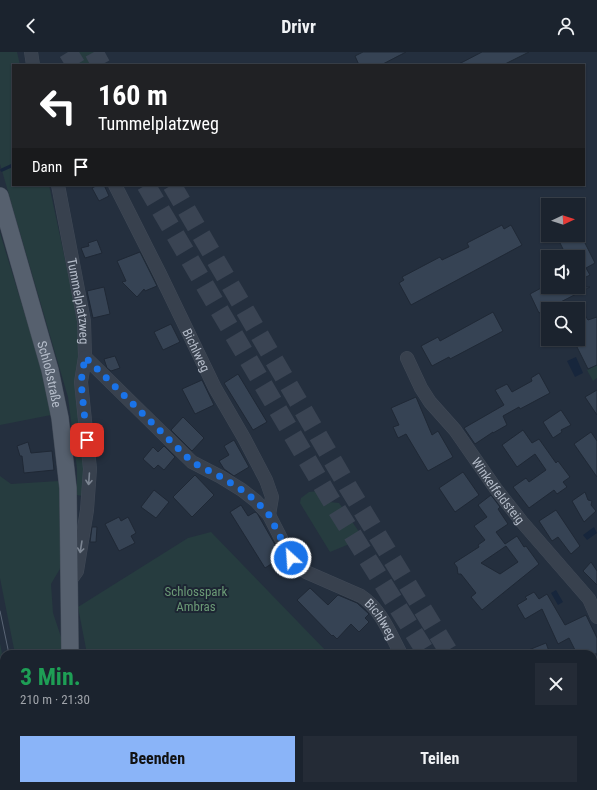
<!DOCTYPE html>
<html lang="de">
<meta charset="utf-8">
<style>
:root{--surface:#1b232e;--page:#242b36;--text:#f1f3f6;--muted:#a0a4aa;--line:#39404a;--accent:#8ab4f8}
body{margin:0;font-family:"Roboto Condensed",sans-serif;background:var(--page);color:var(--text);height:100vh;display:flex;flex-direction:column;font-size:15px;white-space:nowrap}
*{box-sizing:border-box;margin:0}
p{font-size:13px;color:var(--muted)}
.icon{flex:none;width:22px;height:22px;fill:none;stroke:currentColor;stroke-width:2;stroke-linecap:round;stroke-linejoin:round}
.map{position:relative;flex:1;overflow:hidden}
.drawer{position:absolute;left:0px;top:598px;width:597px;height:140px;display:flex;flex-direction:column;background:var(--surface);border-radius:12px 12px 0 0;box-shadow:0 1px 3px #0004,0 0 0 1px var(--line)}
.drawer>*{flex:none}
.guide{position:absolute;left:12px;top:12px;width:573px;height:122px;border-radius:0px;box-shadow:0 1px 3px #0004,0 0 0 1px var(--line);background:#202124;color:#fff;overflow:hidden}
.needle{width:26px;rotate:86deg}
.controls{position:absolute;left:541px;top:146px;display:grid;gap:8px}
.controls a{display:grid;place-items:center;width:44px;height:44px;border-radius:0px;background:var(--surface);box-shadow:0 1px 3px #0004,0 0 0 1px var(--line);font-size:20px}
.pin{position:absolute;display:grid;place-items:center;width:34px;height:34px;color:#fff;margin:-17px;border-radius:8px;box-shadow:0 2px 6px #0006}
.me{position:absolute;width:44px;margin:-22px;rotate:334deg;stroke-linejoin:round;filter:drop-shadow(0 0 3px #0008)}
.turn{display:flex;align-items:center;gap:14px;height:84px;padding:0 20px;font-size:18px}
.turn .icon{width:52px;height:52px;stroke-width:2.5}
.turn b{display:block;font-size:28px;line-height:34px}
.then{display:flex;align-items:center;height:38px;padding:0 20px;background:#0003;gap:8px;font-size:15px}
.round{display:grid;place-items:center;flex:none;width:42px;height:42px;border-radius:0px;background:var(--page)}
.overview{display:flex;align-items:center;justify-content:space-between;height:68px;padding:0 20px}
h1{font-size:24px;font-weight:700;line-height:30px;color:#1e9e55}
.cta{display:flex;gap:8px;margin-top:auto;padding:8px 20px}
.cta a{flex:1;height:46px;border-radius:0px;background:var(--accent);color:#111;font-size:16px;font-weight:700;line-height:46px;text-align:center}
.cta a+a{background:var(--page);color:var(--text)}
header{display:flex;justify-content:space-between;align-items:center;height:52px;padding:0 20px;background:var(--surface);font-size:18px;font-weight:700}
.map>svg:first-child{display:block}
.green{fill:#263c3f}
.water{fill:#17263c}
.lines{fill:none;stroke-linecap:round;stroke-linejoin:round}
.stream{stroke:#17263c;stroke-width:3.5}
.building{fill:#364354;stroke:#1f2835;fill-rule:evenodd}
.highway-tunnel{stroke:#3a4453;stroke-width:19;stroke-dasharray:19 10;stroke-linecap:butt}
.minor-casing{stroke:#414a57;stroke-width:14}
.major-casing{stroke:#414a57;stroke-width:18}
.minor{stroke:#38414e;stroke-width:13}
.major{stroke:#56606e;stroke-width:17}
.tram{stroke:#5a6575;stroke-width:1}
.oneway{stroke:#7c8592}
.route{stroke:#1a73e8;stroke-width:7;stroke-dasharray:0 12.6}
.labels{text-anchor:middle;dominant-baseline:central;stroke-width:4;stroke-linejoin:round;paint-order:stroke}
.street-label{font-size:13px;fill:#b4bcc9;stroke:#1d2633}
.park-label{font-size:13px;fill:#6b9a76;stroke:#1d2633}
</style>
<header><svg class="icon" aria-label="back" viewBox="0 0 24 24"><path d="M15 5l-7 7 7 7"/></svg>Drivr<svg class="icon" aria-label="person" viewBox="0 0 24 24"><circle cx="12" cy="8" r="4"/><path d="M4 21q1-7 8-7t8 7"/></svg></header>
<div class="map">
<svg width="597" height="738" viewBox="0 0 597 738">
<rect width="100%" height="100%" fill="#242f3e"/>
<path class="green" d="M 0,0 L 17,0 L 20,13 L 13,13 L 13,133 L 49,133 L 80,277 L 85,414 L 83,444 L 77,443 L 77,417 L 68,345 L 0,112 Z
M 74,0 L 102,0 L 105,7 L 105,12 L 81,13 L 74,4 Z
M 0,181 L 43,322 L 51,363 L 0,373 Z
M 597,313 L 597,326 L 593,329 L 587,318 Z
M 0,424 L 11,432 L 59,429 L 61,515 L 51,532 L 53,561 L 61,585 L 61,602 L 15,602 L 0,526 Z
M 319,439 L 323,440 L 329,450 L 339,451 L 362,484 L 347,493 L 330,500 L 300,451 L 301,446 L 309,440 Z
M 211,480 L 329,602 L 87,602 L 78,555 L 188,486 Z
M 0,591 L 4,612 L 4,734 L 43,734 L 41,738 L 0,738 Z
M 104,734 L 229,734 L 231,738 L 104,738 Z
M 263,734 L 484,734 L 487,738 L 266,738 Z"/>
<path class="water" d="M 576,305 L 583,321 L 575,325 L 567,309 Z
M 594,475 L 597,481 L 587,488 L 583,483 Z
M 556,538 L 563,550 L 558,553 L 551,541 Z
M 229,734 L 263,734 L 266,738 L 231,738 Z"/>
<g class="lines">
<path class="stream" d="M 2,118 L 13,113
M 402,734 L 407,734
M 418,734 L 424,735 L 427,738"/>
</g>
<path class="building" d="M 363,0 L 406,0 L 381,13 L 359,13 L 355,4 Z
M 482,0 L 529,0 L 503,13 L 457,13 Z
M 98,133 L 104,133 L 109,144 L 99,149 L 92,136 Z
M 502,173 L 504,177 L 511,173 L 522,193 L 411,253 L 399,231 L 404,228 L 402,225 L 440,205 L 442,208 L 469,195 L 467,191 Z
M 556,183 L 581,183 L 595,211 L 586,216 L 590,223 L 578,229 L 578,205 L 567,205 Z
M 97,188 L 102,201 L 85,206 L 81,196 L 89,194 L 88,191 Z
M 140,200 L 157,234 L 145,239 L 144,237 L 137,245 L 122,230 L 126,229 L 117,209 Z
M 104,235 L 110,262 L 93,266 L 87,239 Z
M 543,235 L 590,235 L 539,261 L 530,242 Z
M 578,252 L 588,268 L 597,265 L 597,313 L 588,317 L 573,287 L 578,287 Z
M 493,260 L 503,279 L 450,307 L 449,305 L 432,314 L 421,294 L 438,285 L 440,289 Z
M 171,272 L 180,290 L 163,298 L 154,280 Z
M 115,304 L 120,316 L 111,319 L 107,316 L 104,307 Z
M 539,321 L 550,341 L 520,357 L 519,355 L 503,364 L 507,373 L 493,381 L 493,380 L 475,392 L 464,376 L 504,353 L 495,338 L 507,332 L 512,340 L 532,329 L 531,326 Z
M 238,322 L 267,370 L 253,378 L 224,331 Z
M 202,328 L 214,353 L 195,362 L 182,337 Z
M 597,338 L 597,363 L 585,345 Z
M 416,345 L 432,383 L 438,379 L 453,405 L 428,419 L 406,382 L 398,386 L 393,375 L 399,373 L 391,356 Z
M 561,358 L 571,373 L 561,378 L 562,380 L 553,386 L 543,370 Z
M 183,365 L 204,386 L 192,399 L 171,378 Z
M 523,378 L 532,391 L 539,387 L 556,411 L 558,409 L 570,425 L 563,430 L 567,435 L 557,442 L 554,438 L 529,456 L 513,435 L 526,426 L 529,430 L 546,418 L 535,402 L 517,415 L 502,393 Z
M 591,380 L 597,389 L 597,425 L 574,392 Z
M 234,388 L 249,415 L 234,424 L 224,417 L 219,409 L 229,403 L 224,394 Z
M 28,390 L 31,401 L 52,399 L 54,418 L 24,421 L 22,404 L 20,404 L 17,394 Z
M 164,394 L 175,405 L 164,418 L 158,413 L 154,417 L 143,407 L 153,395 L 158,400 Z
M 463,420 L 479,443 L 455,460 L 439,436 Z
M 195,423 L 214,443 L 192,465 L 173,445 Z
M 154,438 L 169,450 L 156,466 L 141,455 Z
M 585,440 L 588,448 L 592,449 L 591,453 L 596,459 L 584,470 L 572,449 Z
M 491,443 L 500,455 L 498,457 L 508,472 L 496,480 L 505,492 L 517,484 L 524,495 L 526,494 L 539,512 L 482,558 L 471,545 L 476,541 L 461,522 L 458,522 L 457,515 L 454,511 L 479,495 L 478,493 L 485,488 L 474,474 L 487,465 L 478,453 ZM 506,494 L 518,510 L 500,522 L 481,511 Z
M 241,453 L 248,464 L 255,460 L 257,461 L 282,505 L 265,516 L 230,460 Z
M 556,458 L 580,494 L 571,502 L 558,485 L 552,489 L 539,469 Z
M 119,465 L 121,469 L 128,465 L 136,481 L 131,484 L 135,491 L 119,499 L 105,472 Z
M 92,475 L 97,475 L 96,490 L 90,490 Z
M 591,510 L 597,519 L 597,533 L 583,519 Z
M 310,536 L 328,553 L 338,543 L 357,551 L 369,562 L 365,566 L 369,570 L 359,580 L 351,572 L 337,587 L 333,583 L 332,584 L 297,548 Z
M 534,540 L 539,547 L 547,542 L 565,573 L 586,563 L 597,586 L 597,602 L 577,602 L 569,586 L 558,592 L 542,557 L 525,567 L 517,553 L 527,547 L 525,545 Z
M 546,591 L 550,602 L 521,602 L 521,601 Z"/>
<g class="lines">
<path class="highway-tunnel" d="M 68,0 L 76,13
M 94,0 L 101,13
M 146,133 L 329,445 L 427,602
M 172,133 L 348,435 L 450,602
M 514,734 L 516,738
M 536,734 L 539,738"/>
<g class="minor-casing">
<g id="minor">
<path d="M 31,0 L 33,13"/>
<path id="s1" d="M 58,133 L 84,269 L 85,305 L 81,330 L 90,417 L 87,458 L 77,519 L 70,529"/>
<path id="s2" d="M 115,133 L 160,222 L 215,336 L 244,386 L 266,428 L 272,445 L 269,463"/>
<path id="s3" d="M 85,305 L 192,410 L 221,425 L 242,438 L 256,449 L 269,463 L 291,506 L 298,513 L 306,520 L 361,544 C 381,557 390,582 401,602"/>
<path id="s4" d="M 407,306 L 421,336 L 430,350 L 455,378 L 496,437 L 522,470 L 589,547 L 597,565"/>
<path d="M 593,614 L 597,616"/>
<path d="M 96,734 L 96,738"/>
</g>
</g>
<g class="major-casing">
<g id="major">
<path id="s5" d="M 0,144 L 50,318 L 60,366 L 68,436 L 70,602"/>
<path d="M 54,738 L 56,734"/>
</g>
</g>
<use href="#minor" class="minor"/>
<use href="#major" class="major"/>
<path class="tram" d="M 0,559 L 9,602
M 0,716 L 4,711"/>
</g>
<defs><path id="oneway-shaft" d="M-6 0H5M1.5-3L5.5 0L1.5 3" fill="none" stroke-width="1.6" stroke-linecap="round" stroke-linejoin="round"/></defs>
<g class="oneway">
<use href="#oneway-shaft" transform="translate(89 427) rotate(94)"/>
<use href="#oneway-shaft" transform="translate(81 495) rotate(99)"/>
</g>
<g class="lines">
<path class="route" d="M 87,388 L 81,330 L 85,305 L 192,410 L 221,425 L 242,438 L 256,449 L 269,463 L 291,506"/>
</g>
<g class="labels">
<g class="street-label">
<text stroke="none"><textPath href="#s1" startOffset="118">Tummelplatzweg</textPath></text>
<text stroke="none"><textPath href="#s2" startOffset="184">Bichlweg</textPath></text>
<text stroke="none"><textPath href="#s5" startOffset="185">Schloßstraße</textPath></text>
<text stroke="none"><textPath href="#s4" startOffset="162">Winkelfeldsteig</textPath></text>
<text stroke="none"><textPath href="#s3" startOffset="404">Bichlweg</textPath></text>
</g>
<g class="park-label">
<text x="196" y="539">Schlosspark<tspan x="196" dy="15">Ambras</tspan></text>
</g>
</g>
</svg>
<div class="controls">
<a><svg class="needle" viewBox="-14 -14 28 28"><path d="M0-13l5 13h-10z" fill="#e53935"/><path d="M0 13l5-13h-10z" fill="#a0a4aa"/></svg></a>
<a><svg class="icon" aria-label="sound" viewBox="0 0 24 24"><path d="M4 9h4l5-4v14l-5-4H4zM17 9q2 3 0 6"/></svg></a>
<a><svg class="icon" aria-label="search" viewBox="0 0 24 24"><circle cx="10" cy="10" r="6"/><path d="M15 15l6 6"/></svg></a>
</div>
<div class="pin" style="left:87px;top:388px;background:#d93025"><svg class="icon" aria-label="arrive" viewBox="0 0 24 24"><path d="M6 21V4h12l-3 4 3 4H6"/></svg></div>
<svg class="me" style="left:291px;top:506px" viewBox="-20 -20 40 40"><circle r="17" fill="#1a73e8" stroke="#fff" stroke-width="3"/><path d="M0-11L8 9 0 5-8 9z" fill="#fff"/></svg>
<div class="guide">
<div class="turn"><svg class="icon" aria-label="left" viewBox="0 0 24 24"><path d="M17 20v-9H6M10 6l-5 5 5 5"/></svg><div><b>160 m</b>Tummelplatzweg</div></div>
<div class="then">Dann<svg class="icon" aria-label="arrive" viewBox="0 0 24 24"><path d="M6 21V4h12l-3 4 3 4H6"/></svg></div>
</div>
<section class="drawer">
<div class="overview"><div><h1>3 Min.</h1><p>210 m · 21:30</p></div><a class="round"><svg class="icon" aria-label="close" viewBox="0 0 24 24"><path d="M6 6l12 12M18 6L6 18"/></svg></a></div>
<div class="cta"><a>Beenden</a><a>Teilen</a></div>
</section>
</div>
